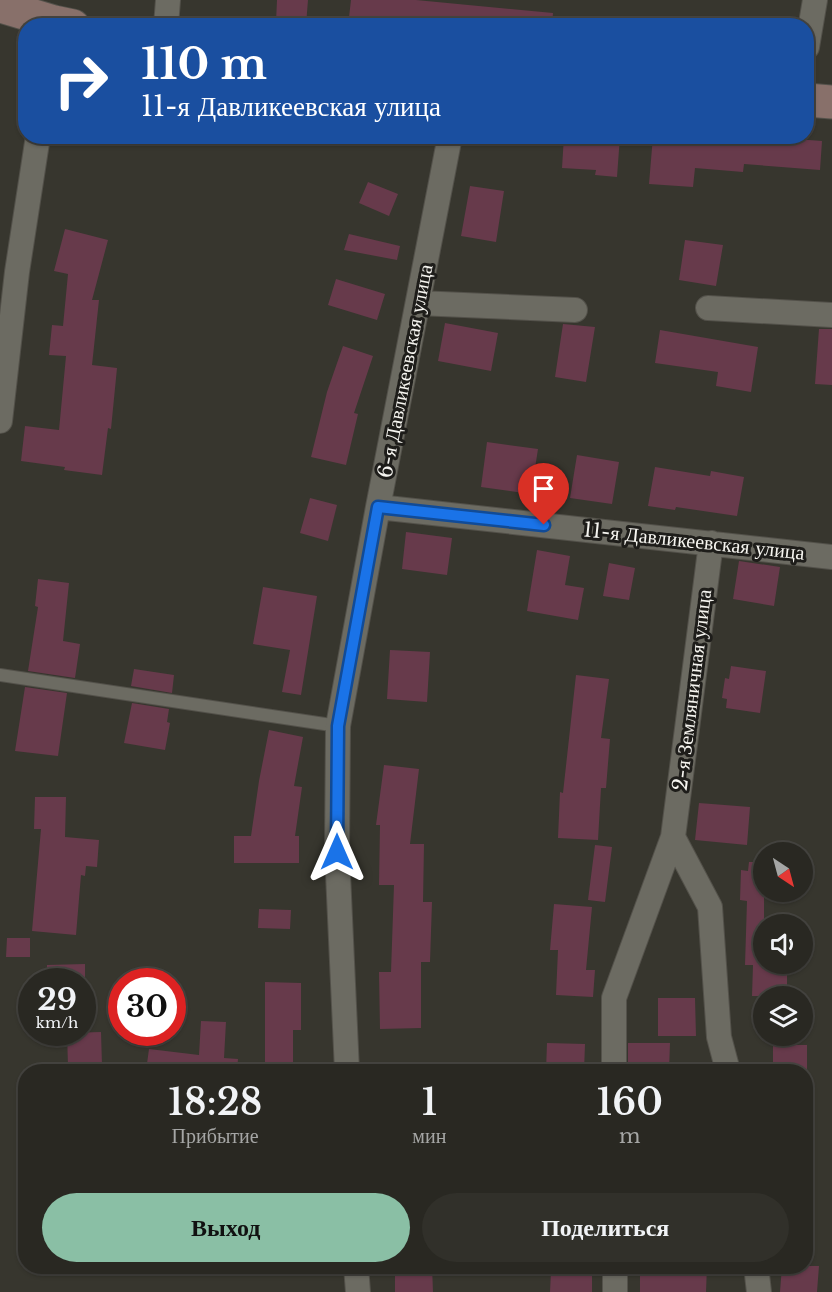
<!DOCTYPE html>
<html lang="ru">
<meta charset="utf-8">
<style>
:root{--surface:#292822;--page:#31302a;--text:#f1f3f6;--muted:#a5a6a5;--line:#454440;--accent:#8abfa5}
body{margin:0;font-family:"Libre Baskerville",serif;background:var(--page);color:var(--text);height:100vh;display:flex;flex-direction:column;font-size:22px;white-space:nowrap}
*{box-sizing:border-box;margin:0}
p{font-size:20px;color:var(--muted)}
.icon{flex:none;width:33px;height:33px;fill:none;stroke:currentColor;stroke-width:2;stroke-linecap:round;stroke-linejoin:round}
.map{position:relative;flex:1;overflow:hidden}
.details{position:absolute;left:18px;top:1064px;width:795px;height:210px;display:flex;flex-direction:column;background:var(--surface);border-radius:24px;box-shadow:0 2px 4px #0004,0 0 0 2px var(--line)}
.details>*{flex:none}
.guide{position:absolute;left:18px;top:18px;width:796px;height:126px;border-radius:24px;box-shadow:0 2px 4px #0004,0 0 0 2px var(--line);background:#1a4fa0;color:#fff;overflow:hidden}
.needle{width:39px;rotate:144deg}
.tools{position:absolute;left:753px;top:842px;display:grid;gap:12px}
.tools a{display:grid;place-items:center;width:60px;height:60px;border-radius:50%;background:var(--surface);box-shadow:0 2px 4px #0004,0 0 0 2px var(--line);font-size:30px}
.speed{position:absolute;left:18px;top:968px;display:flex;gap:12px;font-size:30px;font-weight:700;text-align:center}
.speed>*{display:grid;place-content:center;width:78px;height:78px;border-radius:50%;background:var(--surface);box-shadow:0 2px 4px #0004,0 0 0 2px var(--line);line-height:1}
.speed small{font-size:15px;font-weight:400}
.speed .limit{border:9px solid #d22;background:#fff;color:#111}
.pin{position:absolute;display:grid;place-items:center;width:51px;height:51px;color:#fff;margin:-62px -26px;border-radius:50% 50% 50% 0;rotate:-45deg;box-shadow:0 0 6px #0007}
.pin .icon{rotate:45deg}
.me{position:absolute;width:66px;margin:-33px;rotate:0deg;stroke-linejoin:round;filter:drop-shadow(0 0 4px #0008)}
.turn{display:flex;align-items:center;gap:21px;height:126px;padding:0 24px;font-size:27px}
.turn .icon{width:78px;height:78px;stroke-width:2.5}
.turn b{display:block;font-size:42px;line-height:51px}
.eta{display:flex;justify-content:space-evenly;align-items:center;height:102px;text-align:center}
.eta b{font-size:36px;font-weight:600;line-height:42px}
.cta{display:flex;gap:12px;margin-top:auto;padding:12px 24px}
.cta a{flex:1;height:69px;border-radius:36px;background:var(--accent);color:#111;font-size:24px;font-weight:600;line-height:69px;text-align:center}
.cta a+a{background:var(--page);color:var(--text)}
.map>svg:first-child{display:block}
.building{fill:#673a4b}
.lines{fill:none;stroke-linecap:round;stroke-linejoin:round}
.lane-casing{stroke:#53514a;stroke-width:14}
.street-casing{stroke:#53514a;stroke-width:26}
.secondary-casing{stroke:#53514a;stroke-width:35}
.lane{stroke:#6c6b62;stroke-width:12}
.street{stroke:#6c6b62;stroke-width:24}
.secondary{stroke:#88706a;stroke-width:33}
.route-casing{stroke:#114b97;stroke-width:15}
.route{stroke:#1a73e8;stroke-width:10}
.labels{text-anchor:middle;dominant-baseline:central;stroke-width:6;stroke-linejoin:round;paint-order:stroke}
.street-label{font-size:20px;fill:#f6f5f0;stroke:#1e1d1a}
</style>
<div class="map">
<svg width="832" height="1292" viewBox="0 0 832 1292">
<rect width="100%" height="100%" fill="#37362e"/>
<path class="building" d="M 277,0 L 308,0 L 306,25 L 276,23 Z
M 351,0 L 416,0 L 553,13 L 552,26 L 348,26 Z
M 564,136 L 620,136 L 617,177 L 595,175 L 596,170 L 562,168 Z
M 653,136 L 755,136 L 822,141 L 820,170 L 744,164 L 743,172 L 695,168 L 693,187 L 649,184 Z
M 368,182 L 398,194 L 389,216 L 359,203 Z
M 470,186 L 504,191 L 496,242 L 461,236 Z
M 65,229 L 108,240 L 92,300 L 99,300 L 92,365 L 117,368 L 111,429 L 108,428 L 102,475 L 64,470 L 65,467 L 21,461 L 25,426 L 59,430 L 66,356 L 49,355 L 52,325 L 63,326 L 68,274 L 54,271 Z
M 349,234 L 400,246 L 397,260 L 344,250 Z
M 685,240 L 723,245 L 716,286 L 679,280 Z
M 336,279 L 385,294 L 377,320 L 328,305 Z
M 445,323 L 498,333 L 491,371 L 438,361 Z
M 563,324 L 595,327 L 586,382 L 555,377 Z
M 819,329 L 832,329 L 832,385 L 815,384 Z
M 660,330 L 758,347 L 751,392 L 716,386 L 718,372 L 655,363 Z
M 343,346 L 373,356 L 354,413 L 358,414 L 346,465 L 311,457 L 327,392 Z
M 487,442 L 538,449 L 531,494 L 481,487 Z
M 577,455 L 619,462 L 612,504 L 570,498 Z
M 655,467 L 710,476 L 711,471 L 744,477 L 737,516 L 676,507 L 675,510 L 648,506 Z
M 310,498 L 337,505 L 328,541 L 300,533 Z
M 406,532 L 452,538 L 447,575 L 402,569 Z
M 537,550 L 570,556 L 565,585 L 584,588 L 578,620 L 527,611 Z
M 739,561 L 780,567 L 774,606 L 733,599 Z
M 609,563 L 635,568 L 629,600 L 603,596 Z
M 38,579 L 69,583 L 63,641 L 80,644 L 75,678 L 28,671 L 38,607 L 35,606 Z
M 263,587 L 317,596 L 301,695 L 282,692 L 290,650 L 253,644 Z
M 390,650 L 430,652 L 427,702 L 387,699 Z
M 731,666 L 766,671 L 760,713 L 726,708 L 727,699 L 722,698 L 725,678 L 729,679 Z
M 134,669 L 174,675 L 172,693 L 131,686 Z
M 576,675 L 609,679 L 601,738 L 610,739 L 606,788 L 601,788 L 598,840 L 558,838 L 560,792 L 563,793 Z
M 25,687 L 67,693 L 58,756 L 15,751 Z
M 132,703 L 169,709 L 167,722 L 170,723 L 165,750 L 124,743 Z
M 269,730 L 303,737 L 294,786 L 302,787 L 295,836 L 299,836 L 299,863 L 234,863 L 234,836 L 251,836 L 259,781 Z
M 384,765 L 419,769 L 410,844 L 424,844 L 423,902 L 432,902 L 430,962 L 421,962 L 421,1028 L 380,1029 L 379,972 L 391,972 L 394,885 L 379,885 L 380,825 L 376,825 Z
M 35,797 L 66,797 L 65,837 L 99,840 L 97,867 L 86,866 L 85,876 L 81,875 L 76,935 L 32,931 L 41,829 L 34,829 Z
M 699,803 L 750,807 L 747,845 L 695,840 Z
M 595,845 L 612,847 L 605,902 L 588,900 Z
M 749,862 L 764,862 L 764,963 L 780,963 L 780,970 L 787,970 L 787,996 L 752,996 L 753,965 L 745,965 L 747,901 L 740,900 L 741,870 L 748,871 Z
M 554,904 L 592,907 L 586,970 L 595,970 L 593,997 L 556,995 L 558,950 L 550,950 Z
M 259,909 L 291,910 L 290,929 L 258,928 Z
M 7,938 L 30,938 L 30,957 L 6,957 Z
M 85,964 L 85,981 L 47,981 L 47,965 Z
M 265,982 L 301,983 L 301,1030 L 293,1030 L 293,1071 L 265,1071 Z
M 658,998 L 695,998 L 696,1036 L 658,1036 Z
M 201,1021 L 226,1022 L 224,1058 L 238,1059 L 237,1071 L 146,1071 L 149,1049 L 199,1055 Z
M 101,1032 L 102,1065 L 68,1066 L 67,1033 Z
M 547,1043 L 585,1044 L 584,1071 L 546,1071 Z
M 628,1043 L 670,1043 L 669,1071 L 628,1071 Z
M 773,1045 L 807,1045 L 807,1070 L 773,1070 Z
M 395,1266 L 432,1266 L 433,1292 L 395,1292 Z
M 640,1266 L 707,1266 L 706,1292 L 640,1292 Z
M 782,1266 L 819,1266 L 817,1292 L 780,1292 Z
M 551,1271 L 592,1271 L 592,1292 L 550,1292 Z"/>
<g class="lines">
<g class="lane-casing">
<path id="lane" d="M 0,675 L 338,726"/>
</g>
<g class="street-casing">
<path id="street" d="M 166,26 L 168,0
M 807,47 L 815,0
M 418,303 L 575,310
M 708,308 L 832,315
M 0,421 L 17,272 L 38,136
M 378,507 L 832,557
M 673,837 L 710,907 L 719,1037 L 728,1071
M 347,1071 L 337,852 L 338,726 L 378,507 L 450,136
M 614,1071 L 614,998 L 673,837 L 711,543
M 356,1266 L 358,1292
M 615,1266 L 615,1292
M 756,1266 L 759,1292"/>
</g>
<g class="secondary-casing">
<path id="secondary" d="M 0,3 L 4,7 L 54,22 L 73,26
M 807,100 L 832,102"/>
</g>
<use href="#lane" class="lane"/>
<use href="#street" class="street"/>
<use href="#secondary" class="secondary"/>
</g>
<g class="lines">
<g class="route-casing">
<path id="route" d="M 337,852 L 338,726 L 378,507 L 544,525"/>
</g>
<use href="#route" class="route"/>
</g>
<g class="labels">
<g class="street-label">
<text transform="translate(405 371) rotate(-79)">6-я Давликеевская улица</text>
<text transform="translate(694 541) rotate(6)">11-я Давликеевская улица</text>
<text transform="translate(692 690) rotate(-83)">2-я Земляничная улица</text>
</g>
</g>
</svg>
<div class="tools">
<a><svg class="needle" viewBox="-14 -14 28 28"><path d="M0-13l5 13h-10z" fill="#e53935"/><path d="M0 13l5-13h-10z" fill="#a5a6a5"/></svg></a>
<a><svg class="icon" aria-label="sound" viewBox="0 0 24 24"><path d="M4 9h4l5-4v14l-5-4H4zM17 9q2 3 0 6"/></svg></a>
<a><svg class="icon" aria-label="layers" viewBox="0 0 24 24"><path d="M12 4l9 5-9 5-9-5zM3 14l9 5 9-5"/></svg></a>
</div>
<div class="speed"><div>29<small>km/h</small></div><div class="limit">30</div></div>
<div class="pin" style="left:544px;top:525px;background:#d93025"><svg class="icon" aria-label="arrive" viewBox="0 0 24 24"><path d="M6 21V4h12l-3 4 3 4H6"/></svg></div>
<svg class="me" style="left:337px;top:852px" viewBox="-20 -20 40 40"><path d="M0-17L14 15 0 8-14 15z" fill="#1a73e8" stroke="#fff" stroke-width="4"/></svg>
<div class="guide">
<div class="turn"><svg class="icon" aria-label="right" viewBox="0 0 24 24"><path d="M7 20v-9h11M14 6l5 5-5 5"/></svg><div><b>110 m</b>11-я Давликеевская улица</div></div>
</div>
<section class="details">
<div class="eta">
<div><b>18:28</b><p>Прибытие</p></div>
<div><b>1</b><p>мин</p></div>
<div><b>160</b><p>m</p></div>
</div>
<div class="cta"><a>Выход</a><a>Поделиться</a></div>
</section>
</div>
